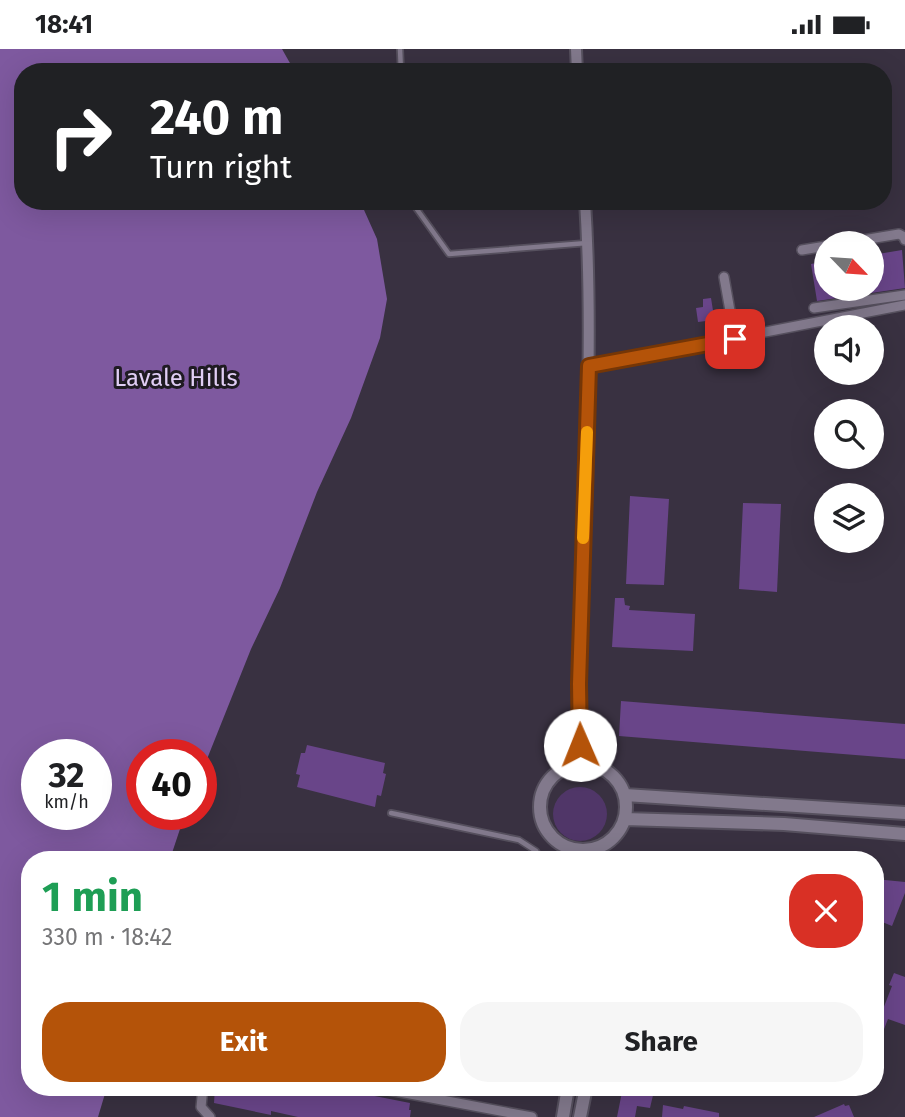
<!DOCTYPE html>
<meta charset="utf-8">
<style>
:root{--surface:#fff;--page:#f6f6f6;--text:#202124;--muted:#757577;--accent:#b45309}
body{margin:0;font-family:"Fira Sans",sans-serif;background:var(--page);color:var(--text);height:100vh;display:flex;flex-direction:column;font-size:26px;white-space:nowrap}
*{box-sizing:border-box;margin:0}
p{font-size:23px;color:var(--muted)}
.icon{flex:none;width:38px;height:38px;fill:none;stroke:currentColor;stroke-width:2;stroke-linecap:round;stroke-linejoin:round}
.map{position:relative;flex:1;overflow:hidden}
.panel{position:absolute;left:21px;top:802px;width:863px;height:245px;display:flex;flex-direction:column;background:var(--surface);border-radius:28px;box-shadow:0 7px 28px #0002}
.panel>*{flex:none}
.hud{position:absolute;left:14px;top:14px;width:878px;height:147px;border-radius:28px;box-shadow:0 7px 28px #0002;background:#202124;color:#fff;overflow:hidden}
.needle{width:46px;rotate:115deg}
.controls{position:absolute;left:814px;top:182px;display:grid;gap:14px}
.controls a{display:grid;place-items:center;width:70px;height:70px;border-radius:50%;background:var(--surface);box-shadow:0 7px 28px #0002;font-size:35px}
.speed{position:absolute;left:21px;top:690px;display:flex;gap:14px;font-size:35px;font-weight:700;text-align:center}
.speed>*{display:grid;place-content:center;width:91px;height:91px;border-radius:50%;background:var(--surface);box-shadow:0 7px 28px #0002;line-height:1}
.speed small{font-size:18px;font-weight:400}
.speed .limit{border:10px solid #d22;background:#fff;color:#111}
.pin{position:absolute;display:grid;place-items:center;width:60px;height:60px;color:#fff;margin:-30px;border-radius:14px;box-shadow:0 4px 10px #0006}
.me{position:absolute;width:77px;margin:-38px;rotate:359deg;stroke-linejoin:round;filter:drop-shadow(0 0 5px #0008)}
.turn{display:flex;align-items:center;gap:24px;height:147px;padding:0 21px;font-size:32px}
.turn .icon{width:91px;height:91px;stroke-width:2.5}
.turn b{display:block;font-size:49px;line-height:60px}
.round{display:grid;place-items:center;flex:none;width:74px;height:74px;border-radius:28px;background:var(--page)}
.summary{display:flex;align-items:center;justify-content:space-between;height:119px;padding:0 21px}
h1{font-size:42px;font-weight:700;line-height:52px;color:#1e9e55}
.cta{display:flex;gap:14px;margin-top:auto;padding:14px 21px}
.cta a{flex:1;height:80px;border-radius:28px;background:var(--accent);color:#fff;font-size:28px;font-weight:700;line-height:80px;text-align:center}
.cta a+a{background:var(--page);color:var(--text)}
.status{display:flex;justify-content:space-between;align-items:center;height:49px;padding:0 35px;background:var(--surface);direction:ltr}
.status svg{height:19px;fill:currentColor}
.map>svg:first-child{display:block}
.green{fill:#503668}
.forest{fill:#7e599f;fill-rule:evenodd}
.building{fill:#694589}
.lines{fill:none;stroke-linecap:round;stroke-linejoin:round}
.service-casing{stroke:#56505e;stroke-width:8}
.minor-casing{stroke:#56505e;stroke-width:12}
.tertiary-casing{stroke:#56505e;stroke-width:14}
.secondary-casing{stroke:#56505e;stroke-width:16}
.service{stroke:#82798c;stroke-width:4.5}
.minor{stroke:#82798c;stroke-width:9}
.tertiary{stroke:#82798c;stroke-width:10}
.secondary{stroke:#82798c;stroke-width:12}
.route-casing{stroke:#753606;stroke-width:18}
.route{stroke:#b45309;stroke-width:12}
.slow{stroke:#f59e0b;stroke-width:12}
.labels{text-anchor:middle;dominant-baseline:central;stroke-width:6;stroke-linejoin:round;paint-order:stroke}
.park-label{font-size:24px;fill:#e1cef5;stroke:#1f1b22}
</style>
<div class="status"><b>18:41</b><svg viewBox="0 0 49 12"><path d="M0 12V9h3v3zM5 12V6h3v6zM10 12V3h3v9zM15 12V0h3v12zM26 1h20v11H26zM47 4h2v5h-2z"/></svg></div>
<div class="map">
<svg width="905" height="1068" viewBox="0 0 905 1068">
<rect width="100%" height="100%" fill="#393141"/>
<path class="green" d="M553 765a27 27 0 1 1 54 0a27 27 0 1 1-54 0Z"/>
<path class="forest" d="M 0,0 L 282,0 L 295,23 L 23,23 L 23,152 L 360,152 L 377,190 L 387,250 L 380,289 L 351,369 L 317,443 L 280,539 L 251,600 L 201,725 L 201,705 L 142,705 L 142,765 L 185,765 L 170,810 L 30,810 L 30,1038 L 107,1038 L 98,1068 L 0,1068 ZM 37,705 L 96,705 L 96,765 L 37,765 Z"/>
<path class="building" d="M 902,201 L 905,239 L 817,252 L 811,215 L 826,212 L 826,240 L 872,240 L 872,206 Z
M 711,249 L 715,274 L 706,276 L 706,272 L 698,273 L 696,259 L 703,258 L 703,250 Z
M 630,447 L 669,450 L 664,536 L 626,535 Z
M 743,454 L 781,455 L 777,543 L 739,540 Z
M 615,549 L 624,549 L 625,556 L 630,557 L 629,561 L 695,565 L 693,602 L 612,598 Z
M 621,652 L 905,675 L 905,710 L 619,687 Z
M 307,696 L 385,714 L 383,724 L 386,725 L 381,747 L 377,746 L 375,758 L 297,738 L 300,726 L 296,725 L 301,704 L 305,704 Z
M 875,830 L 905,833 L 905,844 L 892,877 L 875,870 Z
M 894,924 L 905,928 L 905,976 L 888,970 L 875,1003 L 875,967 L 880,968 L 892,937 L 889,936 Z
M 215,1038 L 329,1038 L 410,1054 L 409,1061 L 411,1061 L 410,1068 L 298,1068 L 271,1062 L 271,1066 L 214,1054 Z
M 623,1038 L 654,1042 L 650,1059 L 637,1057 L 635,1068 L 617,1068 Z
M 844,1055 L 845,1057 L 849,1056 L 854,1068 L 814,1068 Z
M 663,1056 L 683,1060 L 684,1057 L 719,1064 L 719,1068 L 662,1068 Z"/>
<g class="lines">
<g class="service-casing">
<path id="service" d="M 400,0 L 401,23
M 411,152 L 449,205 L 587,194
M 391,764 L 519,791 L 536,802 L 541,810"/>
</g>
<g class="minor-casing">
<path id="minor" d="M 845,194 L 899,185 L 904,188 L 905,191
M 802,201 L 826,197
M 724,228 L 735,290
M 814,259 L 905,246
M 589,317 L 905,256
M 203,1038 L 201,1058 L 210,1068
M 373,1038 L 532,1068"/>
</g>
<g class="tertiary-casing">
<path id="tertiary" d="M 576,0 L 577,23
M 581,715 C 576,527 597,340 585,152"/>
</g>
<g class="secondary-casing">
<path id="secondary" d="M540 758a43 43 0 1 1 86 0a43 43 0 1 1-86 0Z
M 625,746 L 905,764
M 625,770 L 784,775 L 905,785
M 563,1068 L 568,1038
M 580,1068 L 586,1038"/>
</g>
<use href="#service" class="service"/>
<use href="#minor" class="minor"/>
<use href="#tertiary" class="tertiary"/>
<use href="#secondary" class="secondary"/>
</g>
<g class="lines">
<g class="route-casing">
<path id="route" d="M 580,696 L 579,635 L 589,317 L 735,290"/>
</g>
<use href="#route" class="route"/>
<path class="slow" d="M 583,489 L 587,383"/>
</g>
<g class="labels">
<g class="park-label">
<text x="176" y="329">Lavale Hills</text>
</g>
</g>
</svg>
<div class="controls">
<a><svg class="needle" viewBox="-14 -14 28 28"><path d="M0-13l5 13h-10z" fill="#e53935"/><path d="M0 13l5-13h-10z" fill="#757577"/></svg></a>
<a><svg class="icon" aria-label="sound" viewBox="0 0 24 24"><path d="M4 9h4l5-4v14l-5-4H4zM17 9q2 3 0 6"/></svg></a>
<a><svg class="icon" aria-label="search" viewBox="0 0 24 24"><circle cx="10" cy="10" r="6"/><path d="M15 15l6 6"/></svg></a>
<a><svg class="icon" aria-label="layers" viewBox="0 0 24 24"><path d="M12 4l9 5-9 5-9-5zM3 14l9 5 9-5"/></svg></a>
</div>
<div class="speed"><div>32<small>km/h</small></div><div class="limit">40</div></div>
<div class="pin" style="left:735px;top:290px;background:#d93025"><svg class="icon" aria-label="arrive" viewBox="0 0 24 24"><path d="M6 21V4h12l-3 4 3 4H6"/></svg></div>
<svg class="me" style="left:580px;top:696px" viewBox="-20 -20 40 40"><circle r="19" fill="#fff"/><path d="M0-13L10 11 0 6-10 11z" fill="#b45309"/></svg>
<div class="hud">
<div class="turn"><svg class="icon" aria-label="right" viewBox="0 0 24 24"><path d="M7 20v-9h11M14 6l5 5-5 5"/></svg><div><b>240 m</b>Turn right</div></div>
</div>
<section class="panel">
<div class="summary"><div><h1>1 min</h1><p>330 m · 18:42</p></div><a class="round" style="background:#d93025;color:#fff"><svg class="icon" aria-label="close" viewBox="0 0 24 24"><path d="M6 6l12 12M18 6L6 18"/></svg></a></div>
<div class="cta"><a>Exit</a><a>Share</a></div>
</section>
</div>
